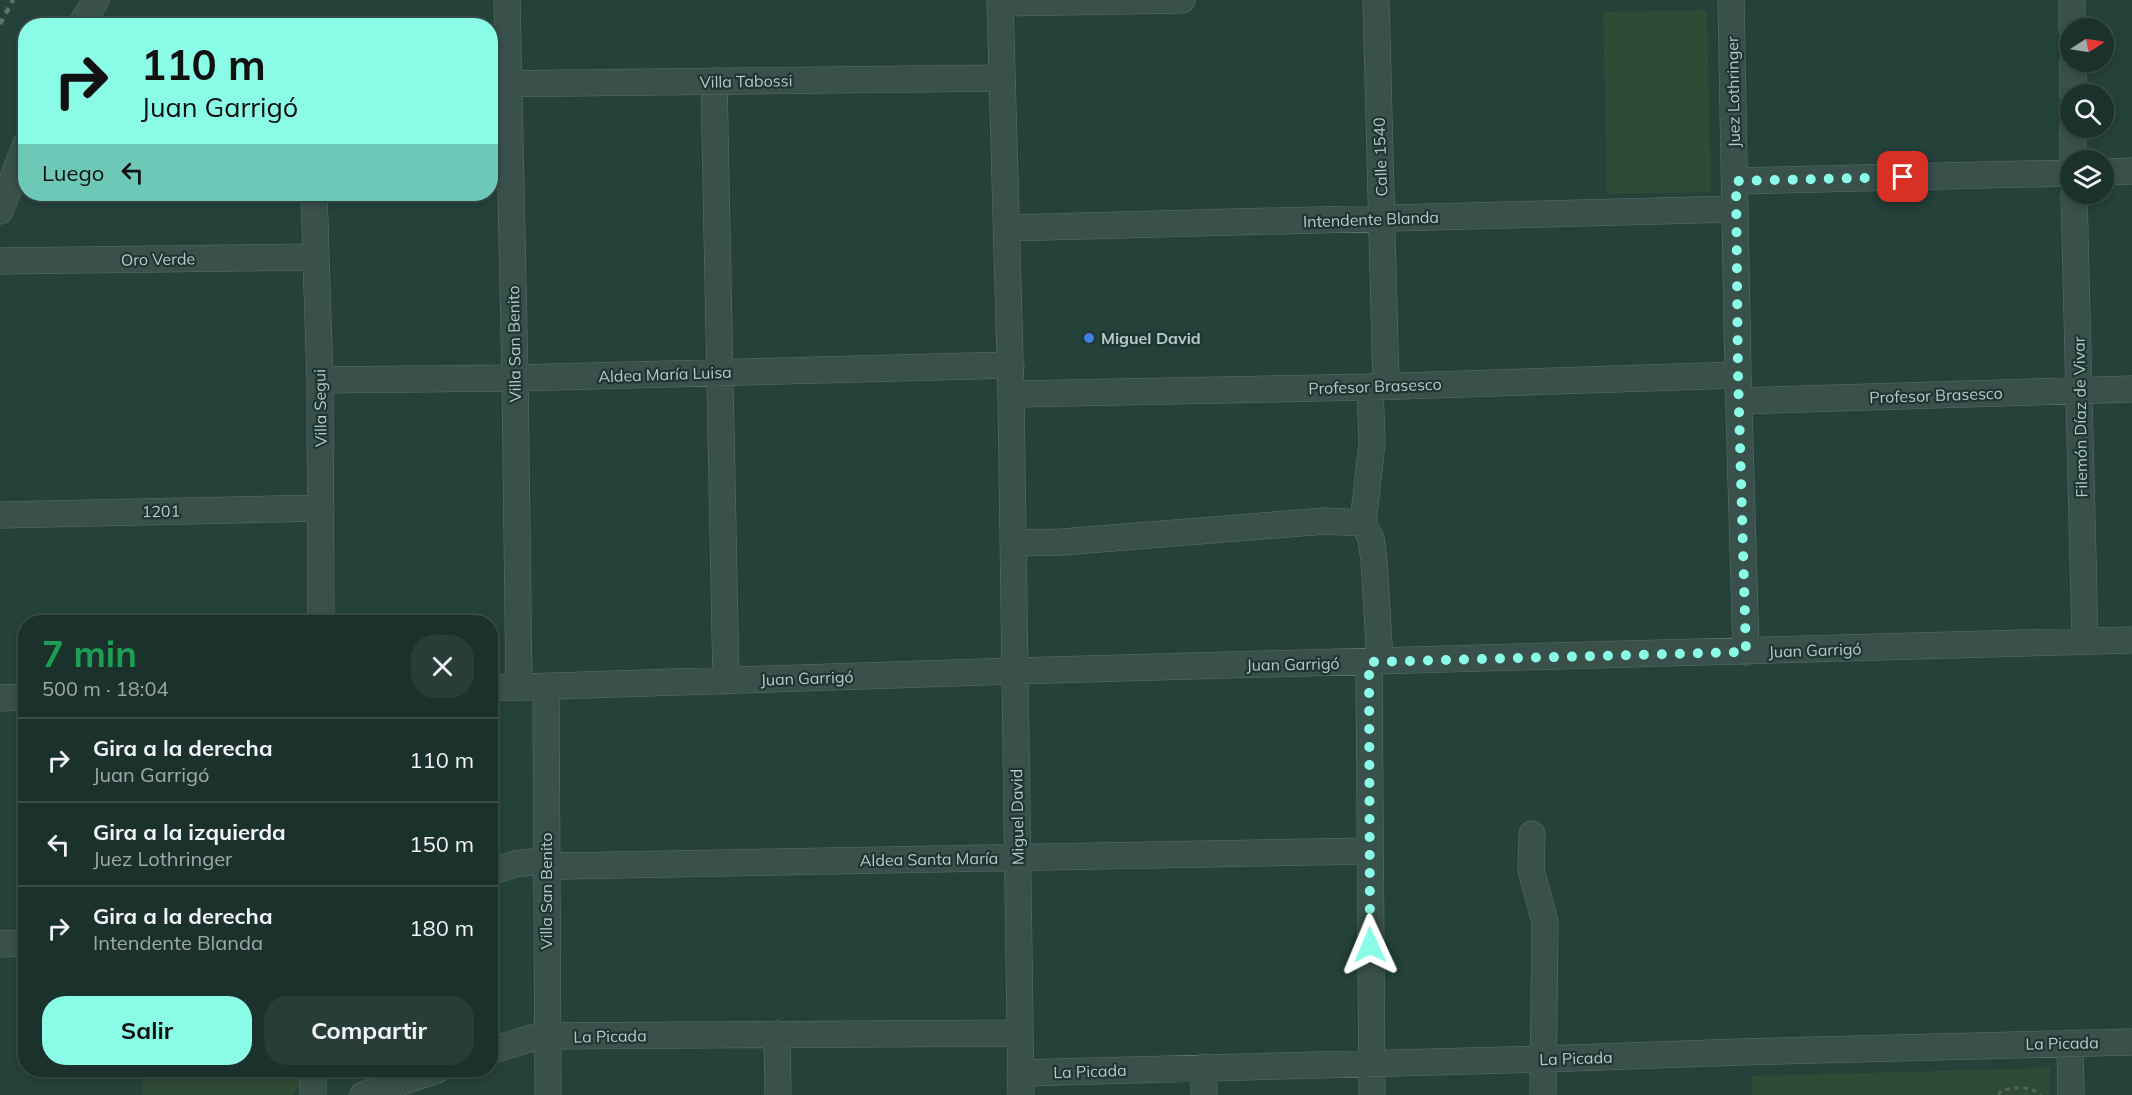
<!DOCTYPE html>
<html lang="es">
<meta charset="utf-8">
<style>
:root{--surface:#1b312c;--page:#283d38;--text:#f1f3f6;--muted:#a0a9a9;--line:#394c48;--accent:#8afbe6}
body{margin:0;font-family:Mulish,sans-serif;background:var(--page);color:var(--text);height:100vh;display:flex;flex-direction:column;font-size:22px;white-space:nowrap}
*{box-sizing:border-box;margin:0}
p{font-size:20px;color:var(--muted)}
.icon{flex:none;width:33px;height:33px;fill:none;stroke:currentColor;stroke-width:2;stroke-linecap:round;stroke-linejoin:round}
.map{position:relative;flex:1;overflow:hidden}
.panel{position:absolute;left:18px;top:615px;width:480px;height:462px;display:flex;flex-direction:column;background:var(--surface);border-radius:24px;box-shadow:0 3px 9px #0003,0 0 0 2px var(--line)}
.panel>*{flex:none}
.top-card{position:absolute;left:18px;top:18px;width:480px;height:183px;border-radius:24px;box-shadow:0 3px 9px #0003,0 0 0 2px var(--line);background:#8afbe6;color:#111;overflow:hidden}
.needle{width:39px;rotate:78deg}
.controls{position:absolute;left:2060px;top:18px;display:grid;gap:12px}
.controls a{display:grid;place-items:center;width:54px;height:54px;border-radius:50%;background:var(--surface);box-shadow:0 3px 9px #0003,0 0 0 2px var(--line);font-size:30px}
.pin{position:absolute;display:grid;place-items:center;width:51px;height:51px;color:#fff;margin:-26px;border-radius:12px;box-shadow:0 3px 9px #0006}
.me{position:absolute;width:66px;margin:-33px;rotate:359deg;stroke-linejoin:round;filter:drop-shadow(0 0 4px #0008)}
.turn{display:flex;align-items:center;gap:21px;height:126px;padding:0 24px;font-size:27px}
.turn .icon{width:78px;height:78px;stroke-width:2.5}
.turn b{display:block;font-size:42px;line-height:51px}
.then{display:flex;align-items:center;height:57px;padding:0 24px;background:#0003;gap:12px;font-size:22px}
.round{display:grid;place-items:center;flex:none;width:63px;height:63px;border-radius:24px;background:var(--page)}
.head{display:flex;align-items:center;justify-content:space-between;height:102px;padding:0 24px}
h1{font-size:36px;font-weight:700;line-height:45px;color:#1e9e55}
.button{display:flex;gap:12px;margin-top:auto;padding:12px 24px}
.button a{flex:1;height:69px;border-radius:24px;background:var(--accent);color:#111;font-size:24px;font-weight:700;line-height:69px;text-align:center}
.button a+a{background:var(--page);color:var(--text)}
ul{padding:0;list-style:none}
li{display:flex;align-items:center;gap:18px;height:84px;padding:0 24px;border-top:2px solid var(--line)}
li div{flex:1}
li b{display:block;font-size:22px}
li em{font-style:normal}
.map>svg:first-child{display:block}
.green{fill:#304b35}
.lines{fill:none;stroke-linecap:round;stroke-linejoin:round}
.minor-casing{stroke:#5a716c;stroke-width:27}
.path{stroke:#4e6756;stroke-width:3;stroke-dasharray:4.5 4.5;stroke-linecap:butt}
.minor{stroke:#39504b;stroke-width:26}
.rail{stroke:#5b7771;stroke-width:4.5;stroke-dasharray:6 6;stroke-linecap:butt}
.route{stroke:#8afbe6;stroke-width:10;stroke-dasharray:0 18}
.shop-dot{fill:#3f7fe0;stroke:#1e3631;stroke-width:2}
.labels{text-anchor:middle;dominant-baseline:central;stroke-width:4.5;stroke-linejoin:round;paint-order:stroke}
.street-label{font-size:16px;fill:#b5cbc7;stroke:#1e3631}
.poi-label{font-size:16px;font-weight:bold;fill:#b5cbc7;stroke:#1e3631;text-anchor:start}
</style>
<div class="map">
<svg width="2132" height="1095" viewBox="0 0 2132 1095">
<rect width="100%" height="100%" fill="#24413a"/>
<path class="green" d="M 1707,10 L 1711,192 L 1607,194 L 1603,12 Z
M 2050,1068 L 2050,1095 L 1752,1095 L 1751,1076 Z
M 142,1070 L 300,1070 L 300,1085 L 293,1095 L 143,1095 Z"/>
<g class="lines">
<g class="minor-casing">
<path id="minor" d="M 507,0 L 515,378 L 519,687
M 1000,0 L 1011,394 L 1021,1095
M 1376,0 L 1386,386
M 1731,0 L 1738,375 L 1746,652
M 2072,0 L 2072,28
M 1000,3 L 1182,0
M 80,26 L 96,0
M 2073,62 L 2073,94
M 714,81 L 726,681
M 490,84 L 1002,78
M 2073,128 L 2073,160
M 2103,172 L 2132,171
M 1736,181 L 2070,173
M 314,194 L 320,380 L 321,622
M 2074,194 L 2085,641
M 0,211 L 26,144
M 1007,228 L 1735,209
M 0,261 L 315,257
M 320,380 L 515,378 L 1011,365
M 1011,394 L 1370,387 L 1738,375
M 1739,401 L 2132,389
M 0,515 L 321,508
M 1363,523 L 1372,443 L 1370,387
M 1014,543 L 1062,542 L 1325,521 L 1363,523 L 1371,539 L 1374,560 L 1380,661
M 1369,662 L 1372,1095
M 546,686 L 548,1095
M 490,688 L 1015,671 L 2132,640
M 0,698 L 26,697
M 1532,834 L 1531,870 L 1545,922 L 1543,1095
M 490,872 L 515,864 L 532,862 L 564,866 L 1369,851
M 0,944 L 26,943
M 777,1034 L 778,1095
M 2070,1043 L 2071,1095
M 490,1051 L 535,1037 L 547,1036 L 1020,1033
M 1204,1067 L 1204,1095
M 1020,1073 L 1543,1059 L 1740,1052 L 2132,1042
M 313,1095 L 313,1070
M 363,1095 L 437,1070"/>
</g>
<path class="path" d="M 1999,1095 L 2000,1092 C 2013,1086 2031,1086 2041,1095"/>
<use href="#minor" class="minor"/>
<path class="rail" d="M 0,24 L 13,0"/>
</g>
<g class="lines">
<path class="route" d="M 1370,945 L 1369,662 L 1746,652 L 1738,375 L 1736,181 L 1903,177"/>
</g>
<circle class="shop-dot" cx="1089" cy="338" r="6"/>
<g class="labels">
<g class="street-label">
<text transform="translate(746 81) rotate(-1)">Villa Tabossi</text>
<text transform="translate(1733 92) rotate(-91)">Juez Lothringer</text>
<text transform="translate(1380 157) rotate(-92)">Calle 1540</text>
<text transform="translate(1371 219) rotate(-2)">Intendente Blanda</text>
<text transform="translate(158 259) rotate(-1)">Oro Verde</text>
<text transform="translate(514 344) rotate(-91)">Villa San Benito</text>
<text transform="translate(665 374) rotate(-2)">Aldea María Luisa</text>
<text transform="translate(1375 386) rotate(-2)">Profesor Brasesco</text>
<text transform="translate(1936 395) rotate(-2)">Profesor Brasesco</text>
<text transform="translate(320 408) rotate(-91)">Villa Segui</text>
<text transform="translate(2080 417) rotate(-91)">Filemón Díaz de Vivar</text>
<text transform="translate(161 511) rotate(-1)">1201</text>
<text transform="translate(1815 650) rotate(-2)">Juan Garrigó</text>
<text transform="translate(1293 664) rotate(-1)">Juan Garrigó</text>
<text transform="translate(807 678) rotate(-2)">Juan Garrigó</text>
<text transform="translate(1017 817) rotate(-91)">Miguel David</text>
<text transform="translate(929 859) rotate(-1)">Aldea Santa María</text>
<text transform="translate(546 891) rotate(-90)">Villa San Benito</text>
<text transform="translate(610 1036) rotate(-1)">La Picada</text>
<text transform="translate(2062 1043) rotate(-1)">La Picada</text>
<text transform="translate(1576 1058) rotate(-2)">La Picada</text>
<text transform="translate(1090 1071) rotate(-2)">La Picada</text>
</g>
<g class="poi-label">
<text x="1101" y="338">Miguel David</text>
</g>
</g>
</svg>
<div class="controls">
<a><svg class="needle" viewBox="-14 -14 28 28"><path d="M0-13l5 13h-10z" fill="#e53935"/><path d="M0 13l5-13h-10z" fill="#a0a9a9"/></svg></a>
<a><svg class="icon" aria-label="search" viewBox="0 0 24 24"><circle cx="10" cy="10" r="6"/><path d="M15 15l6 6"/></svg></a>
<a><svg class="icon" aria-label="layers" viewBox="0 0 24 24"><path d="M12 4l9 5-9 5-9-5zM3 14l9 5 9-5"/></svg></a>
</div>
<div class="pin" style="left:1903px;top:177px;background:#d93025"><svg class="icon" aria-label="arrive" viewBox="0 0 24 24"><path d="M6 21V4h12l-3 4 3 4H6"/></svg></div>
<svg class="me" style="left:1370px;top:945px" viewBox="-20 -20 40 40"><path d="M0-17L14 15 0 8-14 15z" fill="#8afbe6" stroke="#fff" stroke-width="4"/></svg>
<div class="top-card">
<div class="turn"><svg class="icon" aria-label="right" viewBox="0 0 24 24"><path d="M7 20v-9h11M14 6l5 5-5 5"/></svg><div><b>110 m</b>Juan Garrigó</div></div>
<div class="then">Luego<svg class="icon" aria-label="left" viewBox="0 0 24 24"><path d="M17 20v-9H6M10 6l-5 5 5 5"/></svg></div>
</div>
<section class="panel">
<div class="head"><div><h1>7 min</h1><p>500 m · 18:04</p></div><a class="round"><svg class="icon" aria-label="close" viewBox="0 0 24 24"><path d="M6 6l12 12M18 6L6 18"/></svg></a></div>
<ul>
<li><svg class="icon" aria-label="right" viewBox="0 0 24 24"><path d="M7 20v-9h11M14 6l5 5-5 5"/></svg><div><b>Gira a la derecha</b><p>Juan Garrigó</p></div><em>110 m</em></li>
<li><svg class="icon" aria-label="left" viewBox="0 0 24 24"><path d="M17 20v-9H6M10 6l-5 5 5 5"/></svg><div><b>Gira a la izquierda</b><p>Juez Lothringer</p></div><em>150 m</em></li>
<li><svg class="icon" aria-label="right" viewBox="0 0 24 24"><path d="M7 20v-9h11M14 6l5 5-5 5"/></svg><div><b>Gira a la derecha</b><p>Intendente Blanda</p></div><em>180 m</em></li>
</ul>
<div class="button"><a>Salir</a><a>Compartir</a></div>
</section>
</div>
